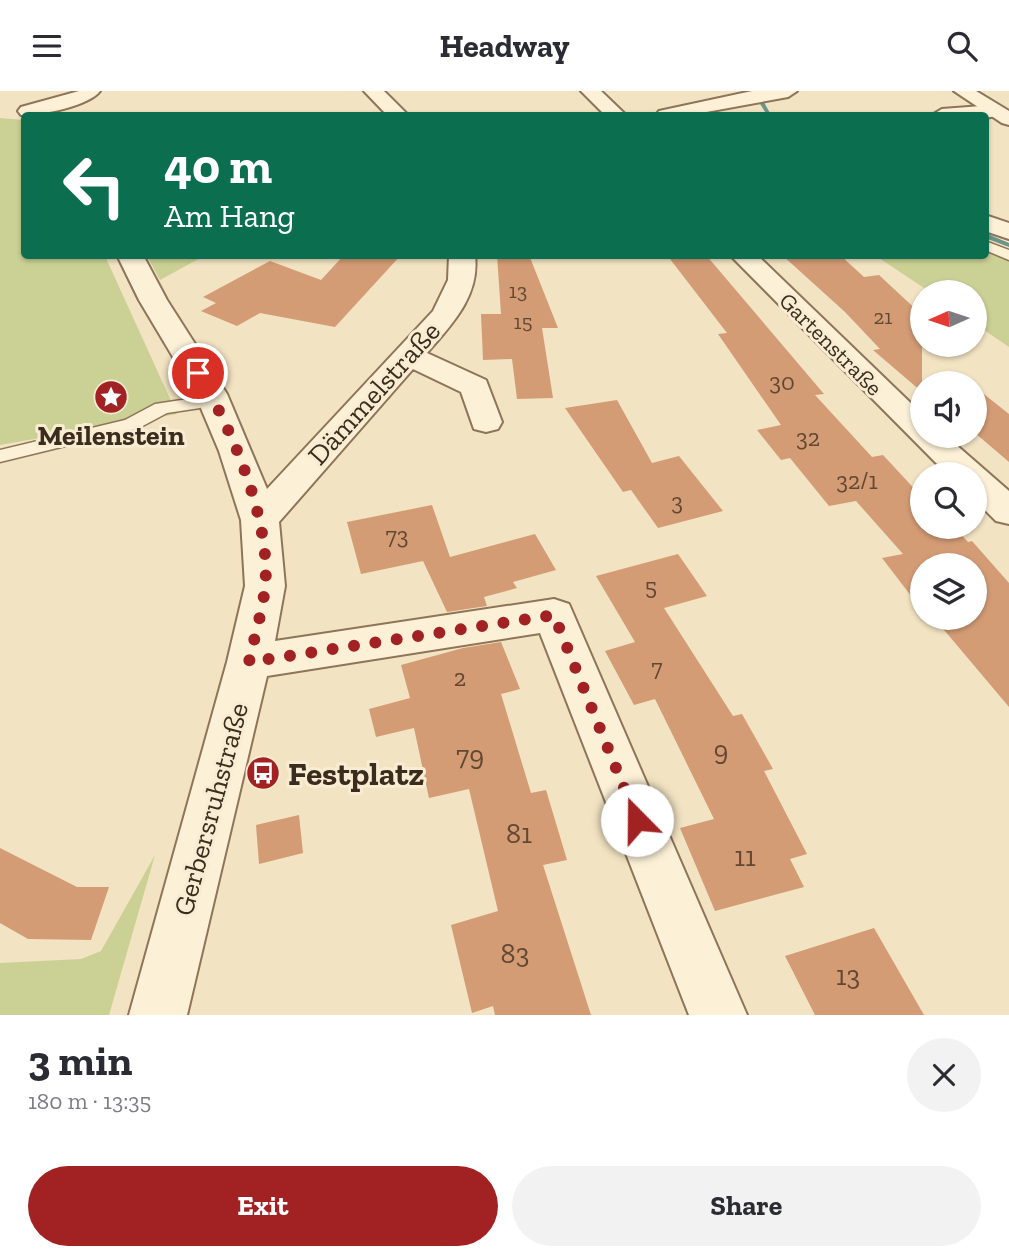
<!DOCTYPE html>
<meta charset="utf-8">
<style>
:root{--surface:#fff;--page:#f2f2f3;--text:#2b2b33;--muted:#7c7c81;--accent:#a22224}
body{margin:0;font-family:"Zilla Slab",serif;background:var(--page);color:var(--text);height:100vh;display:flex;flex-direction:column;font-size:26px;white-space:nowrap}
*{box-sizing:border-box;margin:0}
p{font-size:23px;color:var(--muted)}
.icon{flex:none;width:38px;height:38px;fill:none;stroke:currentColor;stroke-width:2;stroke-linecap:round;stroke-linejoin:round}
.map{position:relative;height:924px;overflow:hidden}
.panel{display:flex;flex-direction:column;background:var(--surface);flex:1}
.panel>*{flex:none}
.banner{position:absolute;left:21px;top:21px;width:968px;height:147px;border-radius:7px;box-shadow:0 2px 5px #0004;background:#0b6e4f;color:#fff;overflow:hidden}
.needle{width:46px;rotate:267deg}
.fabs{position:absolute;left:910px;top:189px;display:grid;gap:14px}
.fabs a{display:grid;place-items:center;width:77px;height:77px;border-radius:50%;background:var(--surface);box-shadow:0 2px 5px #0004;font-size:35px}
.pin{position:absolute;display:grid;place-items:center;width:60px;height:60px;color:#fff;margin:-30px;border:4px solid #fff;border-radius:50%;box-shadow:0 2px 7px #0007}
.me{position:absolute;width:77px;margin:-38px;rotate:338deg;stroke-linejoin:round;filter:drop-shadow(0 0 5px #0008)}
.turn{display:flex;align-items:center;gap:24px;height:147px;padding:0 28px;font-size:32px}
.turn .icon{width:91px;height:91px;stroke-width:2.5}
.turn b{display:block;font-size:49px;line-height:60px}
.round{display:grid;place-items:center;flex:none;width:74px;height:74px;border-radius:37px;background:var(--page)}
.head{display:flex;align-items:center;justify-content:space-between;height:119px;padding:0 28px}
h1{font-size:42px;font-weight:700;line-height:52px}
.cta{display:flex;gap:14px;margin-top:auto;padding:14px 28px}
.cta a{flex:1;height:80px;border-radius:42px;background:var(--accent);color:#fff;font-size:28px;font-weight:700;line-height:80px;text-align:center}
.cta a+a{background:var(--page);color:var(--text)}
header{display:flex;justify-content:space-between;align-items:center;height:91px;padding:0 28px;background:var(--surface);font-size:32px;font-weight:700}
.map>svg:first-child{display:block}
.green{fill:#cbd195}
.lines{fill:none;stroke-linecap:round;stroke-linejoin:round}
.stream{fill:#6b9489;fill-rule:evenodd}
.building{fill:#d39c75}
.service-casing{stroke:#8e7458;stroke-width:3}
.minor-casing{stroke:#8e7458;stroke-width:4}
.tertiary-casing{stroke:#8e7458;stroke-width:4}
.service{fill:#fcf0d7;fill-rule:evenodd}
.minor{fill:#fcf0d7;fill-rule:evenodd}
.tertiary{fill:#fcf0d7;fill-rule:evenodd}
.route{stroke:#a22224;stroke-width:12;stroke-dasharray:0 21.6}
.labels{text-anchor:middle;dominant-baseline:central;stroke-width:6;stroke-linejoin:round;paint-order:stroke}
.far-number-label{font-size:21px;fill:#624833}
.far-street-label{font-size:23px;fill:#3c2c1d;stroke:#f8edd3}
.number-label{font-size:24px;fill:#624833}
.street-label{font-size:28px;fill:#3c2c1d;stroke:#f8edd3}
.poi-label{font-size:28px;font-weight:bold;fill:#3c2c1d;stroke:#f8edd3}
.near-number-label{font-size:28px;fill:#624833}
.near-poi-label{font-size:33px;font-weight:bold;fill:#3c2c1d;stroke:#f8edd3;text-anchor:start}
</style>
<header><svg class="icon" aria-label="menu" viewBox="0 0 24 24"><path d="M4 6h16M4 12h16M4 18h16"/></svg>Headway<svg class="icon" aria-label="search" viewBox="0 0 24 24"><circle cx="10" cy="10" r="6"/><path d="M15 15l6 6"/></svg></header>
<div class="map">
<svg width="1009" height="924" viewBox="0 0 1009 924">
<rect width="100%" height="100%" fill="#f2e3c2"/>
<path class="green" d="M 0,27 L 24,29 L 24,164 L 105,165 L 177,323 L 0,354 Z
M 985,160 L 1009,170 L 1009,256 L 975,233 L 975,201 L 930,201 L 876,165 L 985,164 Z
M 147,165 L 204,165 L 160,189 Z
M 155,764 L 109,924 L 0,924 L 0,872 L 81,868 L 101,860 Z"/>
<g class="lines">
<path class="stream" d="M 752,0 L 758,0 L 771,24 L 767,24 Z
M 985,142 L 1009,152 L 1009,156 L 985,147 Z"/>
</g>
<path class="building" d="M 344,164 L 401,164 L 335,236 L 260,222 L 237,235 L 201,220 L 216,212 L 203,206 L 270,170 L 321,189 Z
M 497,164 L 529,164 L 558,237 L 542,237 L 553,307 L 517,308 L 512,268 L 483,269 L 481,223 L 501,223 Z
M 706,164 L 824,303 L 815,304 L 872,366 L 883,364 L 922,406 L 922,436 L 954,436 L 968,451 L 972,450 L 1009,492 L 1009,616 L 934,527 L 975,527 L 975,474 L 922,474 L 922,513 L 920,510 L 915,510 L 882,467 L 903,463 L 856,410 L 829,415 L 790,367 L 781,369 L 757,339 L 781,334 L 718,243 L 727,242 L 670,168 Z
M 782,164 L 840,164 L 864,186 L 879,184 L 922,224 L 922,301 L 873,259 L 880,258 L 845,221 Z
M 975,296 L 1009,323 L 1009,371 L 975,342 Z
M 617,309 L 652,372 L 679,365 L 723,420 L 658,437 L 631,399 L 623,401 L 565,317 Z
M 432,414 L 450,466 L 535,443 L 556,479 L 513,491 L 517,497 L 484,506 L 487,515 L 447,521 L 423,470 L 361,483 L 347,431 Z
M 678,463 L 707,505 L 664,517 L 733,625 L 742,623 L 773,678 L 764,680 L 807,763 L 790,768 L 804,796 L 715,820 L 680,737 L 714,728 L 655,608 L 634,614 L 605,560 L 635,551 L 596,485 Z
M 501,551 L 520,598 L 501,603 L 531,702 L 546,699 L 567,769 L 543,774 L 591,924 L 495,924 L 493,915 L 472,922 L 451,834 L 498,820 L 469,698 L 429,707 L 414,637 L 376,646 L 369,618 L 410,607 L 401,574 L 463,557 Z
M 299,724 L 303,762 L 259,773 L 256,734 Z
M 0,757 L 77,796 L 109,796 L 91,849 L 28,848 L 0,832 Z
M 874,837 L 924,924 L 815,924 L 785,865 Z"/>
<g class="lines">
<g class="service-casing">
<path id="service" d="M 985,150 L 1009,159 L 1009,169 L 985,159 Z
M 211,297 L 220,303 L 200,317 L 167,322 L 139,337 L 0,371 L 0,359 L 125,329 L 155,313 L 188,308 Z"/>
</g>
<g class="minor-casing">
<path id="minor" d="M 79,0 L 100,0 C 89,15 39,25 21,24 L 18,20 L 21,16 Z
M 364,0 L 384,0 L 408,24 L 387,24 Z
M 581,0 L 601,0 L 626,24 L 605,24 Z
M 752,0 L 797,0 L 788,6 L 690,24 L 656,24 L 659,20 Z
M 995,14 L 1005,20 L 1002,24 L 985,27 L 932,24 L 942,18 Z
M 985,124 L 1009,132 L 1009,148 L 985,140 Z
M 117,164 L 143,164 L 167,209 L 227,303 L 267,398 L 433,220 L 448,189 L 449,164 L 475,164 C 480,205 452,233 427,262 L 486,289 L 502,331 L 498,338 L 486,341 L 474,338 L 461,301 L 413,278 L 279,431 L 285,495 L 275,550 L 554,508 L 569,513 L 747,924 L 689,924 L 540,542 L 267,585 L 187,924 L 129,924 L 227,571 L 245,495 L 241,429 L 219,360 L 195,303 L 139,209 Z
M 730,164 L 757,164 L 922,323 L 922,345 L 946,345 L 1009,400 L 1009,433 L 996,430 L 975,409 L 975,383 L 947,383 Z"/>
</g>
<g class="tertiary-casing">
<path id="tertiary" d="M 954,0 L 976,0 L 1009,20 L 1009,34 L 1002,32 Z"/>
</g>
<use href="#service" class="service"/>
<use href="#minor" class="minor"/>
<use href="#tertiary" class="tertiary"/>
</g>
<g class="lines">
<path class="route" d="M 198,282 C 232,337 272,432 265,497 C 262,522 254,547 249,571 L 554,524 L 637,729"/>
</g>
<defs>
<g id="sight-disc" transform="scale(1.75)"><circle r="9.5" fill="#a22224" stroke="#f8edd3"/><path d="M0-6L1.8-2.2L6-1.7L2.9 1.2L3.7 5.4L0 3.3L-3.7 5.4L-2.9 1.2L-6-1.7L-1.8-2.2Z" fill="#fff"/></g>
<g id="bus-disc" transform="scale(1.75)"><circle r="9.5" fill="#a22224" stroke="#f8edd3"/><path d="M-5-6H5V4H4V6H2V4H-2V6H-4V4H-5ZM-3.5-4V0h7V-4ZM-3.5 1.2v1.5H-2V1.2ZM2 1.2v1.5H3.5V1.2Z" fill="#fff"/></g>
</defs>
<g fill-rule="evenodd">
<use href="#sight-disc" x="111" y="306"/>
<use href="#bus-disc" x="263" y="682"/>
</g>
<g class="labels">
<g class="far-number-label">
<text x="518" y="199">13</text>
<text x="883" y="225">21</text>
<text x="523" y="230">15</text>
</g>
<g class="far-street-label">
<text transform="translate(831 253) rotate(45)">Gartenstraße</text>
</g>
<g class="number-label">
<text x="782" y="290">30</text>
<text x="808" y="346">32</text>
<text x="857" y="389">32/1</text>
<text x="677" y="410">3</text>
<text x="397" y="444">73</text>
<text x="651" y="495">5</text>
<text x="657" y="576">7</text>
<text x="460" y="586">2</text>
</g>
<g class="street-label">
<text transform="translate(374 302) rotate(-48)">Dämmelstraße</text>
<text transform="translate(211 718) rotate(-75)">Gerbersruhstraße</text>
</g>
<g class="poi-label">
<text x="111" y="344">Meilenstein</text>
</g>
<g class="near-number-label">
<text x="721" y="659">9</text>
<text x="470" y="664">79</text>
<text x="519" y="742">81</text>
<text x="745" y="765">11</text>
<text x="515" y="862">83</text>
<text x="848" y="884">13</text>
</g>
<g class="near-poi-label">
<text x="288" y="682">Festplatz</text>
</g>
</g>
</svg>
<div class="fabs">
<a><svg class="needle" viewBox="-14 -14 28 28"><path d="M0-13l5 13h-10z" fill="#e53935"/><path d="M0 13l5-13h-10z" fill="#7c7c81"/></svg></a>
<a><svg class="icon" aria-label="sound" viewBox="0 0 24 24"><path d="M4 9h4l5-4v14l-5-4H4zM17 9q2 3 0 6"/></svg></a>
<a><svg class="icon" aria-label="search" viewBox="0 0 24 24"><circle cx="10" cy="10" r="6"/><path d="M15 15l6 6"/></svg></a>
<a><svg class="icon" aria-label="layers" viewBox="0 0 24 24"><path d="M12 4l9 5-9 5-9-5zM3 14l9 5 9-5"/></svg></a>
</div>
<div class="pin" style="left:198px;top:282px;background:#d93025"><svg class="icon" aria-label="arrive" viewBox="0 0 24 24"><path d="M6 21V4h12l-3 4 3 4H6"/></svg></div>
<svg class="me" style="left:637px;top:729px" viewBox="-20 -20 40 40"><circle r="19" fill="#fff"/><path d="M0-13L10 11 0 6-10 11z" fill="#a22224"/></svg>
<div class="banner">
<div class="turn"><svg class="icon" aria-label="left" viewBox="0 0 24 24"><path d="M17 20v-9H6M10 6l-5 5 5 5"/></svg><div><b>40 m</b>Am Hang</div></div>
</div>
</div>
<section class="panel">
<div class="head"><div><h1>3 min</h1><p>180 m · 13:35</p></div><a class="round"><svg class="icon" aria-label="close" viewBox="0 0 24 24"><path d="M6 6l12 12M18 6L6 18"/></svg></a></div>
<div class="cta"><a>Exit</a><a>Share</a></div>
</section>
